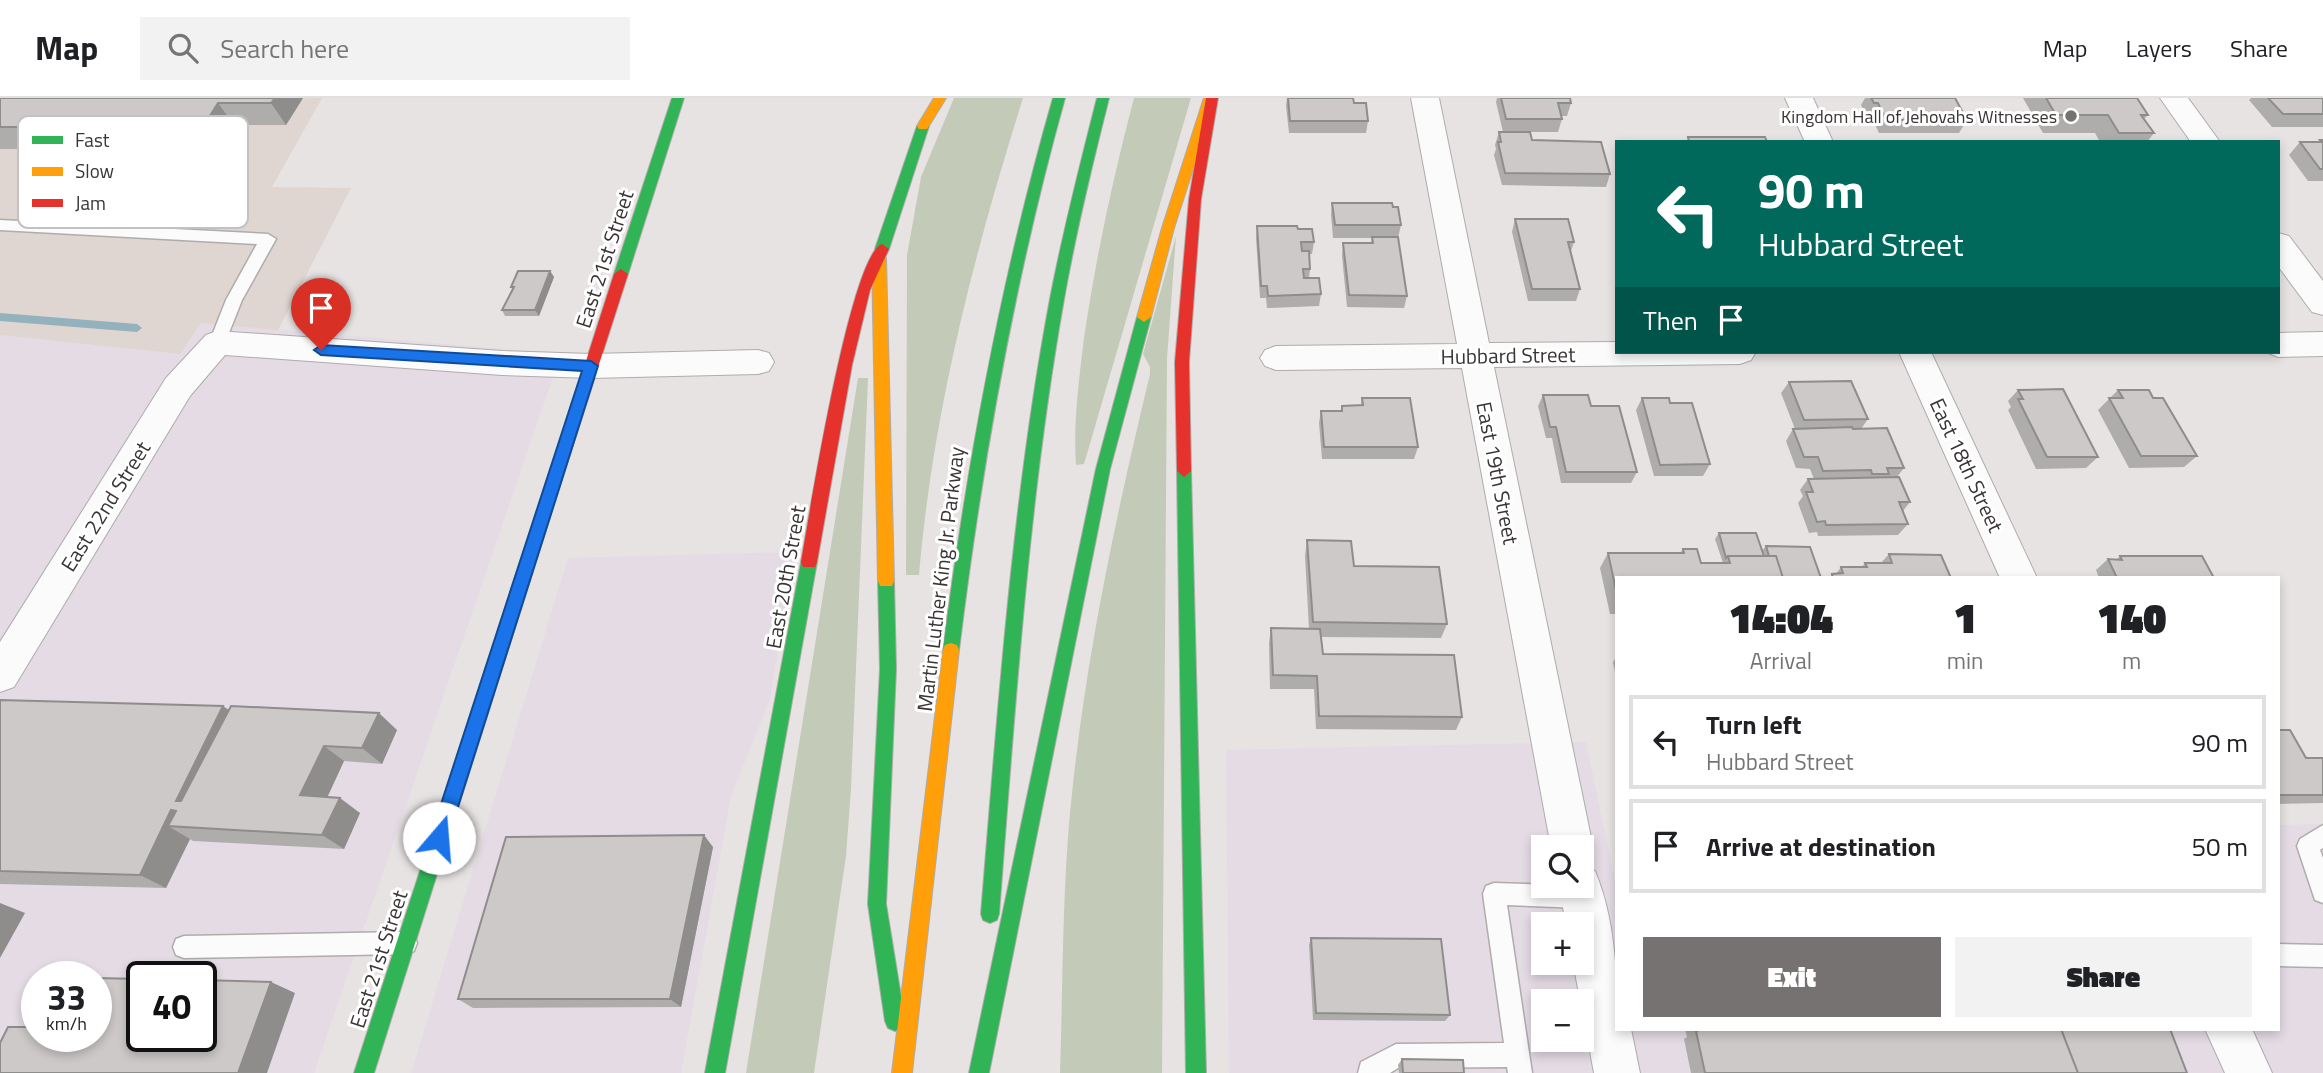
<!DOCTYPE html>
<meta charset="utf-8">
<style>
:root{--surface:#fff;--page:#f2f2f2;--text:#202124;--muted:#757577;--line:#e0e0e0;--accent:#757271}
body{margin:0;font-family:"Titillium Web",sans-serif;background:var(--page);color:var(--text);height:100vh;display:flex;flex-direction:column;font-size:26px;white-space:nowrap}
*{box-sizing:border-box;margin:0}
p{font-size:23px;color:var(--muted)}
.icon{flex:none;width:38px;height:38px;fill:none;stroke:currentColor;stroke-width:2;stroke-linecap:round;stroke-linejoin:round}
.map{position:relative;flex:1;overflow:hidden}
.drawer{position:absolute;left:1615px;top:478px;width:665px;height:455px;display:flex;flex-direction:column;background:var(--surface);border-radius:0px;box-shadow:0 4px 10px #0003}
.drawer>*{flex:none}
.hud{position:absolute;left:1615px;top:42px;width:665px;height:214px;border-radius:0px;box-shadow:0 4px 10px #0003;background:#00695c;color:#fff;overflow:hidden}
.buttons{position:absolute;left:1531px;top:737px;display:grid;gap:14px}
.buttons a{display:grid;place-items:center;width:63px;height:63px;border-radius:0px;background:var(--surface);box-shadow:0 4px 10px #0003;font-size:35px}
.speed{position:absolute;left:21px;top:863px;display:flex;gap:14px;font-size:35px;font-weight:700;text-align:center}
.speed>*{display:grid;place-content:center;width:91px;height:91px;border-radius:50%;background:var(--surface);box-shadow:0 4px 10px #0003;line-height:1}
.speed small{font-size:18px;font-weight:400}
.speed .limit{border:4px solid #111;border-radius:10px;background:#fff;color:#111}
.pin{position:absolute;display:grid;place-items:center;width:60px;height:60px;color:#fff;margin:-72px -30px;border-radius:50% 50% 50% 0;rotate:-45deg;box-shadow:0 0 7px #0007}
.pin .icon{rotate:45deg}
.me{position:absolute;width:77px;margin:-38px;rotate:18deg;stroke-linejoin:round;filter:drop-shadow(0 0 5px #0008)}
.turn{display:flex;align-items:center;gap:24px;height:147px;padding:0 28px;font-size:32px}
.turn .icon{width:91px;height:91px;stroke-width:2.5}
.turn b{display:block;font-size:49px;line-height:60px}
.then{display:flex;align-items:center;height:66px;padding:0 28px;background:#0003;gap:14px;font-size:26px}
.eta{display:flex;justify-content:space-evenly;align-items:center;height:119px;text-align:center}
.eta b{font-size:42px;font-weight:800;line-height:49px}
.primary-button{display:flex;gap:14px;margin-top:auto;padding:14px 28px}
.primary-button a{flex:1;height:80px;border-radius:0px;background:var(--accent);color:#fff;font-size:28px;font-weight:800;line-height:80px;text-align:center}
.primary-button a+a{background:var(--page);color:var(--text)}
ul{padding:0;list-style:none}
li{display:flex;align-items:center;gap:21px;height:94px;margin:0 14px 10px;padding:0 14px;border:4px solid var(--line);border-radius:0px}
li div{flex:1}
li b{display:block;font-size:26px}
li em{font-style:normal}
header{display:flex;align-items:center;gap:42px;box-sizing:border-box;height:98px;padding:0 35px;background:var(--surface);border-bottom:2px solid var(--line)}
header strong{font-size:33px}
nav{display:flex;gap:38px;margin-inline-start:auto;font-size:24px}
.search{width:490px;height:63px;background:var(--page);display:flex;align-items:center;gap:18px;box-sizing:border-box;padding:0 24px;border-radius:0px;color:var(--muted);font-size:26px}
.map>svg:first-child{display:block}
.commercial{fill:#e4dbe5;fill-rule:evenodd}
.built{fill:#dfd5d1}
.green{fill:#c3cbb8}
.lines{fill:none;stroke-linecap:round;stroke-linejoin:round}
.stream{fill:#94b1be;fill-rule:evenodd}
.lane-casing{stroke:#afacab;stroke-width:3}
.street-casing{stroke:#afacab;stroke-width:2}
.fast-casing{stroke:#afacab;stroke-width:2}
.slow-casing{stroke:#afacab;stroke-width:2}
.jam-casing{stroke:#afacab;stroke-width:2}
.lane{fill:#fbfbfb;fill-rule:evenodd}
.street{fill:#fbfbfb;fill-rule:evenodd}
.fast{fill:#30b455;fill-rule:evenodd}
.slow{fill:#ff9f0a;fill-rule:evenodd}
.jam{fill:#e5322d;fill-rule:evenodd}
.wall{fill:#afadac}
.shaded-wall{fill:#8f8d8c}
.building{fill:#ccc9c8;stroke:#8f8d8c;stroke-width:2}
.route{fill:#1a73e8;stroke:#114b97;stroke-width:2}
.poi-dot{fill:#757271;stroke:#fff;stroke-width:2.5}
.labels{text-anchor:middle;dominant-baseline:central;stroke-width:6;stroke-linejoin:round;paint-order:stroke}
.far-poi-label{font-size:18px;fill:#383534;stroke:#fff;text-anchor:end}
.street-label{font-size:21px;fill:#383534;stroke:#fff}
.key{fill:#fff;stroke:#c3c2c2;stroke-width:2}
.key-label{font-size:19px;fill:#383534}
</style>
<header>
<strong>Map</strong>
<div class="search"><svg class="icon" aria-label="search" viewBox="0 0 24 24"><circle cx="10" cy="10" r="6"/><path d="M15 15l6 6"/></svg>Search here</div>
<nav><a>Map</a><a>Layers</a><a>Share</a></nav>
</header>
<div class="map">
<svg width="2323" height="975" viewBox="0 0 2323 975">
<rect width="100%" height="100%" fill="#e7e3e2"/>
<path class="commercial" d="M 201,225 L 561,256 L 314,975 L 0,975 L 0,237 L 180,256 ZM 37,878 L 96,878 L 96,938 L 37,938 ZM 142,878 L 201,878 L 201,938 L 142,938 Z
M 795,454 L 770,601 L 731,698 L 681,975 L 411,975 L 568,460 Z
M 1586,644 L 1617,792 L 1617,931 L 2278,931 L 2279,727 L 2323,726 L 2323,975 L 1229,975 L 1226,652 ZM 1544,749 L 1582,749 L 1582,788 L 1544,788 ZM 1544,826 L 1582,826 L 1582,864 L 1544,864 ZM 1544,903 L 1582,903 L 1582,942 L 1544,942 Z"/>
<path class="built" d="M 0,0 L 322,0 L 272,89 L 351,90 L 278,232 L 201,225 L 180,256 L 0,237 Z"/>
<path class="green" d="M 954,0 L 1023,0 C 974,156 933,313 919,477 L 906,477 L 907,157 L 921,79 Z
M 1134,0 L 1191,0 L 1084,366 L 1076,367 C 1073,326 1079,281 1084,240 C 1096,159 1113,79 1134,0 Z
M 1176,138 L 1167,261 L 1162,975 L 1060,975 C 1063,889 1062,801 1070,715 C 1084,567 1115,421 1150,276 L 1150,269 L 1143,256 Z
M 858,280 L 868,280 L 851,691 L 846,758 L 814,975 L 746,975 Z"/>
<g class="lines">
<path class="stream" d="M 0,215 L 137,226 L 142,230 L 137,234 L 0,223 Z"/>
<g class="lane-casing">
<path id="lane" d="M 0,122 L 268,136 L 276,141 L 242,202 L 225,245 L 217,251 L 209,245 L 226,202 L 257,146 L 0,132 Z
M 2323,727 L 2323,750 L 2320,752 L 2323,760 L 2323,805 L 2315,802 L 2297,748 L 2300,741 Z
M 1494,785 L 1582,788 L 1590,791 L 1593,799 L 1590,807 L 1582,810 L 1507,807 L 1532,975 L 1508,975 L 1507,969 L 1398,970 L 1390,975 L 1358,975 L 1361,964 L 1396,946 L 1504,945 L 1483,796 L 1486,788 Z
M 406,834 L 414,837 L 417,845 L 414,853 L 406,856 L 184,860 L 176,857 L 173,849 L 176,841 L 184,838 Z
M 2278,846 L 2323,847 L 2323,869 L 2278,868 Z"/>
</g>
<g class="street-casing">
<path id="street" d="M 1411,0 L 1439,0 L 1489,245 L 1617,244 L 1617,254 L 1756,254 L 1751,262 L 1740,266 L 1494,269 L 1593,749 L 1587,763 L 1582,765 L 1582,749 L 1551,749 L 1462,270 L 1276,272 L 1265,268 L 1260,260 L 1265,252 L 1276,248 L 1457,246 Z
M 1785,0 L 1813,0 L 1833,44 L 1805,44 Z
M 2160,0 L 2188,0 L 2220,44 L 2191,44 Z
M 2278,135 L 2289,138 L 2323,183 L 2323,217 L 2312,214 L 2278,168 Z
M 217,233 L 502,253 L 591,256 L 758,252 L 769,255 L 774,264 L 769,273 L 758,276 L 591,280 L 502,277 L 225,257 L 190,298 L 14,589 L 0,594 L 0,544 L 166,280 L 206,237 Z
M 2323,234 L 2323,258 L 2278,259 L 2266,254 L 2278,254 L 2278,235 Z
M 1899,254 L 1931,254 L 2037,480 L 2000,480 Z
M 1582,768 L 1595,773 C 1616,823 1617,878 1617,931 L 1631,931 L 1640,975 L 1594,975 L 1573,864 L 1582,864 L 1582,826 L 1566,826 L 1559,788 L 1582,788 Z
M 2205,931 L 2252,931 L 2272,975 L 2225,975 Z"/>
</g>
<g class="fast-casing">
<path id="fast" d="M 672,0 L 684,0 L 628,176 L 621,181 L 616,179 L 614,176 Z
M 1053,0 L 1065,0 C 1014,182 982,365 959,552 L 957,557 L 951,559 L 945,557 L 943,552 C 967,365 1001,181 1053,0 Z
M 1097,0 L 1109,0 C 1092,67 1076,133 1064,201 C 1028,404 1015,611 999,816 L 997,822 L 990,825 L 983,822 L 981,816 C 998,611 1012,404 1050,201 C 1063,133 1080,67 1097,0 Z
M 923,24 L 929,28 L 889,151 L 882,156 L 877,154 L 875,151 L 917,28 Z
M 1144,214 L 1151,219 L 1110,371 L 989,975 L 969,975 L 1096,371 L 1137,219 Z
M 1184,367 L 1191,373 L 1206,975 L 1186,975 L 1177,373 Z
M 557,369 L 564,375 L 374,975 L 354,975 L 550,375 Z
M 809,458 L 815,459 L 817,464 L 725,975 L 705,975 L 801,464 L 803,459 Z
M 886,476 L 892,478 L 894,483 L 896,571 L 886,806 L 905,923 L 902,930 L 895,933 L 888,930 L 885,923 L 868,806 L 880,571 L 878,483 L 880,478 Z"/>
</g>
<g class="slow-casing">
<path id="slow" d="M 934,0 L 946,0 L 927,31 L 919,31 L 917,28 Z
M 1204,0 L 1216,0 L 1174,130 L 1151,219 L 1144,224 L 1137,219 L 1162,130 Z
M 879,155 L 886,160 L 894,483 L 892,488 L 880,488 L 878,483 L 872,160 Z
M 951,545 L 957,547 L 959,552 L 912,975 L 892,975 L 943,552 L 945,547 Z"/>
</g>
<g class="jam-casing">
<path id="jam" d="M 1206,0 L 1218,0 L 1201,101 L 1189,264 L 1191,373 L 1184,379 L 1177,373 L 1175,264 L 1189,101 Z
M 882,146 L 889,151 L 870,192 L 852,267 L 817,464 L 815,469 L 803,469 L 801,464 C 809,420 850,158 882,146 Z
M 621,171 L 628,176 L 564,375 L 557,381 L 550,375 L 614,176 Z"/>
</g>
<use href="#lane" class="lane"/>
<use href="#street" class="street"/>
<use href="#fast" class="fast"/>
<use href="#slow" class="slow"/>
<use href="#jam" class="jam"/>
</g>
<path class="wall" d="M 0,0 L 303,0 L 286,27 L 234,27 L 219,51 L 0,51 Z
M 1287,0 L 1353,0 L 1354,5 L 1368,23 L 1366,35 L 1289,35 L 1286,8 Z
M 1497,0 L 1570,0 L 1571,5 L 1567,18 L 1561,18 L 1562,21 L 1558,34 L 1503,34 L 1496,4 Z
M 1865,0 L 1955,0 L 1967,22 L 1959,35 L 1879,35 L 1871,18 L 1867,18 L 1861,7 Z
M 2023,0 L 2137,0 L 2148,17 L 2144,21 L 2154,35 L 2147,44 L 2100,44 L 2095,35 L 2043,35 Z
M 2251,0 L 2323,0 L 2323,29 L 2272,29 L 2249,2 Z
M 1499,34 L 1532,42 L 1610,76 L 1606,89 L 1502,87 L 1494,57 L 1496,51 L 1495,47 Z
M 2320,42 L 2323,42 L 2323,83 L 2308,83 L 2289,57 L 2300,44 L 2318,44 Z
M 1332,105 L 1393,109 L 1401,127 L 1398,140 L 1407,198 L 1404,210 L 1347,209 L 1342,158 L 1343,145 L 1371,145 L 1372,140 L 1333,140 L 1331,117 Z
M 1515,121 L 1574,144 L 1571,153 L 1580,191 L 1576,203 L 1528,203 L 1512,134 Z
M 1257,128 L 1298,131 L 1314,144 L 1312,156 L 1309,156 L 1310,171 L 1309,180 L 1321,196 L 1319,208 L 1267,210 L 1266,200 L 1260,200 L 1256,140 Z
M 550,173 L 554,179 L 539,218 L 505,218 L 502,212 L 512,191 L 511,189 Z
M 1789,284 L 1868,321 L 1861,331 L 1904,370 L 1896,380 L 1910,404 L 1903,413 L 1908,426 L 1898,437 L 1818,438 L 1817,434 L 1809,435 L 1798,405 L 1803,398 L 1800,392 L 1808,381 L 1814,381 L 1810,371 L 1796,370 L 1786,343 L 1793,331 L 1795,331 L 1781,295 Z
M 2018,292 L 2098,359 L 2086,370 L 2036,371 L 2008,312 L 2011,309 L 2008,303 Z
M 2118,292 L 2197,358 L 2184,369 L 2129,370 L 2098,312 Z
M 1543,297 L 1591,308 L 1637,374 L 1631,385 L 1561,385 L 1552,340 L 1546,340 L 1538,308 Z
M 1362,300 L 1418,349 L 1414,361 L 1322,361 L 1319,325 L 1321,313 L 1341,313 L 1342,308 L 1361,307 Z
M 1642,300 L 1710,366 L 1703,378 L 1654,378 L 1636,312 Z
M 1719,435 L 1762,453 L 1766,448 L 1821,480 L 1617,480 L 1617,516 L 1610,516 L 1600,470 L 1608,455 L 1680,455 L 1683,451 L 1701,465 L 1723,465 L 1715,441 Z
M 1307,442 L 1354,468 L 1447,526 L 1441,540 L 1321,539 L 1323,556 L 1462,619 L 1456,632 L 1316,631 L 1314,591 L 1270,591 L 1269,545 L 1271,530 L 1309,531 L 1305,458 Z
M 1889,456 L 1951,480 L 1829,480 L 1832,476 L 1836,476 L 1841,469 L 1862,469 L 1865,465 L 1881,465 Z
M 2120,458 L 2214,480 L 2099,480 L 2096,472 L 2108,461 L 2116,462 Z
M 1617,558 L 1617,584 L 1613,564 Z
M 0,602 L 223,608 L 229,612 L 397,632 L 382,666 L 344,663 L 327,699 L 360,715 L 344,751 L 193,743 L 190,741 L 166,790 L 0,786 Z
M 2278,632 L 2306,660 L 2323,660 L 2323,705 L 2278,706 Z
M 713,749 L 681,909 L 473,910 L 458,901 Z
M 1311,840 L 1450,917 L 1445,923 L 1313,922 L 1309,847 Z
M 1685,931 L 2170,931 L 2187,975 L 2202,975 L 1691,975 L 1684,941 L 1687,939 Z
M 1402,961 L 1464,975 L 1399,975 L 1398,967 Z"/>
<path class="shaded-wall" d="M 275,0 L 303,0 L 286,27 L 271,5 Z
M 218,5 L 234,27 L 219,51 L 203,29 Z
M 550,173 L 554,179 L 539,218 L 535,212 Z
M 223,608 L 245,625 L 200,718 L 176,703 Z
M 379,615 L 397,632 L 382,666 L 362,650 Z
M 324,648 L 344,663 L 321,713 L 300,697 Z
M 340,700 L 360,715 L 344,751 L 322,737 Z
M 171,712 L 196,727 L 168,728 L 190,741 L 166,790 L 140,777 Z
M 704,737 L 713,749 L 681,909 L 670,901 Z
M 0,805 L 25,815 L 0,860 Z
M 271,884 L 295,895 L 267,975 L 238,975 Z"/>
<path class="building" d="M 0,0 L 275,0 L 271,5 L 218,5 L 203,29 L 0,29 Z
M 1288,0 L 1353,0 L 1354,5 L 1366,5 L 1368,23 L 1290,23 Z
M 1501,0 L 1570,0 L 1571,5 L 1558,5 L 1562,21 L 1506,21 Z
M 1871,0 L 1955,0 L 1967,22 L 1886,22 L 1878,5 L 1874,5 Z
M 2046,0 L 2137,0 L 2148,17 L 2141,17 L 2154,35 L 2119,35 L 2108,17 L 2056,17 Z
M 2268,0 L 2323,0 L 2323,16 L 2283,16 Z
M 1499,34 L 1530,34 L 1532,42 L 1601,44 L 1610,76 L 1505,75 L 1498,44 L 1501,44 Z
M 1688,39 L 1765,39 L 1767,44 L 1689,44 Z
M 2320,42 L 2323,42 L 2323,71 L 2320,71 L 2300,44 L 2322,44 Z
M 1332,105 L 1392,105 L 1393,109 L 1398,109 L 1401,127 L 1335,127 Z
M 1515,121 L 1568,121 L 1574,144 L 1568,144 L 1580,191 L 1532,191 Z
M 1257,128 L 1297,128 L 1298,131 L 1312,131 L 1314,144 L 1301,144 L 1302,153 L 1309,153 L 1310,171 L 1303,171 L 1304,180 L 1319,180 L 1321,196 L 1268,198 L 1267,188 L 1261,188 Z
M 1372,139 L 1398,139 L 1407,198 L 1349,197 L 1343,145 L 1373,145 Z
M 518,173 L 550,173 L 535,212 L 502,212 L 514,189 L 511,189 Z
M 1851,283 L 1868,321 L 1804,322 L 1789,284 Z
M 2063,291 L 2098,359 L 2047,359 L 2018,301 L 2023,301 L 2018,292 Z
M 2118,292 L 2149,292 L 2153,300 L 2163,300 L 2197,358 L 2141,358 L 2109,300 L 2123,300 Z
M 1543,297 L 1588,297 L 1591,308 L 1619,308 L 1637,374 L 1566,374 L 1556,329 L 1550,329 Z
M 1362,300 L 1410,300 L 1418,349 L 1324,349 L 1321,313 L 1342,313 L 1342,308 L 1363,307 Z
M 1642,300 L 1669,300 L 1670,305 L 1692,305 L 1710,366 L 1660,367 Z
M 1852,329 L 1853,331 L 1887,330 L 1904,370 L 1887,370 L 1889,376 L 1872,376 L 1871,372 L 1823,373 L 1818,359 L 1804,359 L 1793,331 Z
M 1899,379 L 1910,404 L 1899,404 L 1908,426 L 1826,427 L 1825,423 L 1817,424 L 1806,394 L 1813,394 L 1808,381 Z
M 1719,435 L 1756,435 L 1764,458 L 1728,458 L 1726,460 Z
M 1307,442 L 1351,443 L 1354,468 L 1439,469 L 1447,526 L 1313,524 Z
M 1766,448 L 1810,449 L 1821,480 L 1783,480 L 1776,458 L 1769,458 Z
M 1683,451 L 1697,451 L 1701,465 L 1730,465 L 1728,458 L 1776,458 L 1783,480 L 1617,480 L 1617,497 L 1608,455 L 1684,455 Z
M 1889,456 L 1941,457 L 1951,480 L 1833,480 L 1832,476 L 1843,475 L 1841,469 L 1867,469 L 1865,465 L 1892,465 Z
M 2120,458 L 2202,458 L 2214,480 L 2117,480 L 2108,461 L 2122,462 Z
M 1271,530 L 1320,531 L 1323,556 L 1454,557 L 1462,619 L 1319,618 L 1317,578 L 1273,577 Z
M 0,602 L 223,608 L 176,703 L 181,703 L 231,608 L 379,615 L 362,650 L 324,648 L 300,697 L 340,700 L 322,737 L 168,728 L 176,713 L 171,712 L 140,777 L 0,773 Z
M 2278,632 L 2290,632 L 2306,660 L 2323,660 L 2323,697 L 2278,697 Z
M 704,737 L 670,901 L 458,901 L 506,739 Z
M 1311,840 L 1441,841 L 1450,917 L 1316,915 Z
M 96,880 L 142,881 L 142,938 L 201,938 L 201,882 L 271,884 L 238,975 L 0,975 L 0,945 L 8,929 L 37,929 L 37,938 L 96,938 Z
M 1699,931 L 2061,931 L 2078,975 L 1705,975 L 1696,933 L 1699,932 Z
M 2061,931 L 2170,931 L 2187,975 L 2078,975 Z
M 1402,961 L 1463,962 L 1464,975 L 1403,975 Z"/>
<path class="route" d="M 321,247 L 591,263 L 598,268 L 448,740 L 446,746 L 439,748 L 433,746 L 430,740 L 582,273 L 321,257 L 314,252 Z"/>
<circle class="poi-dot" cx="2071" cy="18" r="7"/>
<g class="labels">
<g class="far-poi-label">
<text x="2057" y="18">Kingdom Hall of Jehovahs Witnesses</text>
</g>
<g class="street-label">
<text transform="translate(604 161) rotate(-72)">East 21st Street</text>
<text transform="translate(1508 257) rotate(-1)">Hubbard Street</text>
<text transform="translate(1967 367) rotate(65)">East 18th Street</text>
<text transform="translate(1498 375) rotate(79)">East 19th Street</text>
<text transform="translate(105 408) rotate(-58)">East 22nd Street</text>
<text transform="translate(785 479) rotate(-80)">East 20th Street</text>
<text transform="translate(940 481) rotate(-83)">Martin Luther King Jr. Parkway</text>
<text transform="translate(378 861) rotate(-72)">East 21st Street</text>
</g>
</g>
<rect x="18" y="18" width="230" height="112" rx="10" class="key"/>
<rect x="32" y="38" width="31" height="8" fill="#30b455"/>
<rect x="32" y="69" width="31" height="9" fill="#ff9f0a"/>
<rect x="32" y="101" width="31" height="8" fill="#e5322d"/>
<g class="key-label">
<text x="75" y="49">Fast</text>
<text x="75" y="80">Slow</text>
<text x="75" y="112">Jam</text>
</g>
</svg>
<div class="buttons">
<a><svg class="icon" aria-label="search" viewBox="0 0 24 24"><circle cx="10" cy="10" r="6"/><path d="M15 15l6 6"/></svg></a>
<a>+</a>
<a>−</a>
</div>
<div class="speed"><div>33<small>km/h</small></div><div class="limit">40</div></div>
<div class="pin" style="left:321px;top:252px;background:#d93025"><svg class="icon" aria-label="arrive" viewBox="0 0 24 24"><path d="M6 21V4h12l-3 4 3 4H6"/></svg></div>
<svg class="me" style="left:439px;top:740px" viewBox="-20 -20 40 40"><circle r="19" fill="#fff"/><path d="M0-13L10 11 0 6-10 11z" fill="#1a73e8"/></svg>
<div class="hud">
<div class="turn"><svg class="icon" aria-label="left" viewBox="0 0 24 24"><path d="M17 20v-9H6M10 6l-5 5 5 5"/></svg><div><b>90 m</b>Hubbard Street</div></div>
<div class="then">Then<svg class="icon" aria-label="arrive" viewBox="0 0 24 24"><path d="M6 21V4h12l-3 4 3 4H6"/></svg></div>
</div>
<section class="drawer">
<div class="eta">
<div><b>14:04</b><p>Arrival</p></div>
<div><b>1</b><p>min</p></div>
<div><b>140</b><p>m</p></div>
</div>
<ul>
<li><svg class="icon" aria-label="left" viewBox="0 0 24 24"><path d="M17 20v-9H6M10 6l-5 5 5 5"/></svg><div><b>Turn left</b><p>Hubbard Street</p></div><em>90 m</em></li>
<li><svg class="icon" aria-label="arrive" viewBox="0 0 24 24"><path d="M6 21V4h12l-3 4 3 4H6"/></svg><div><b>Arrive at destination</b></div><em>50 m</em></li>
</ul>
<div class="primary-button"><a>Exit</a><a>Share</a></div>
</section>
</div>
